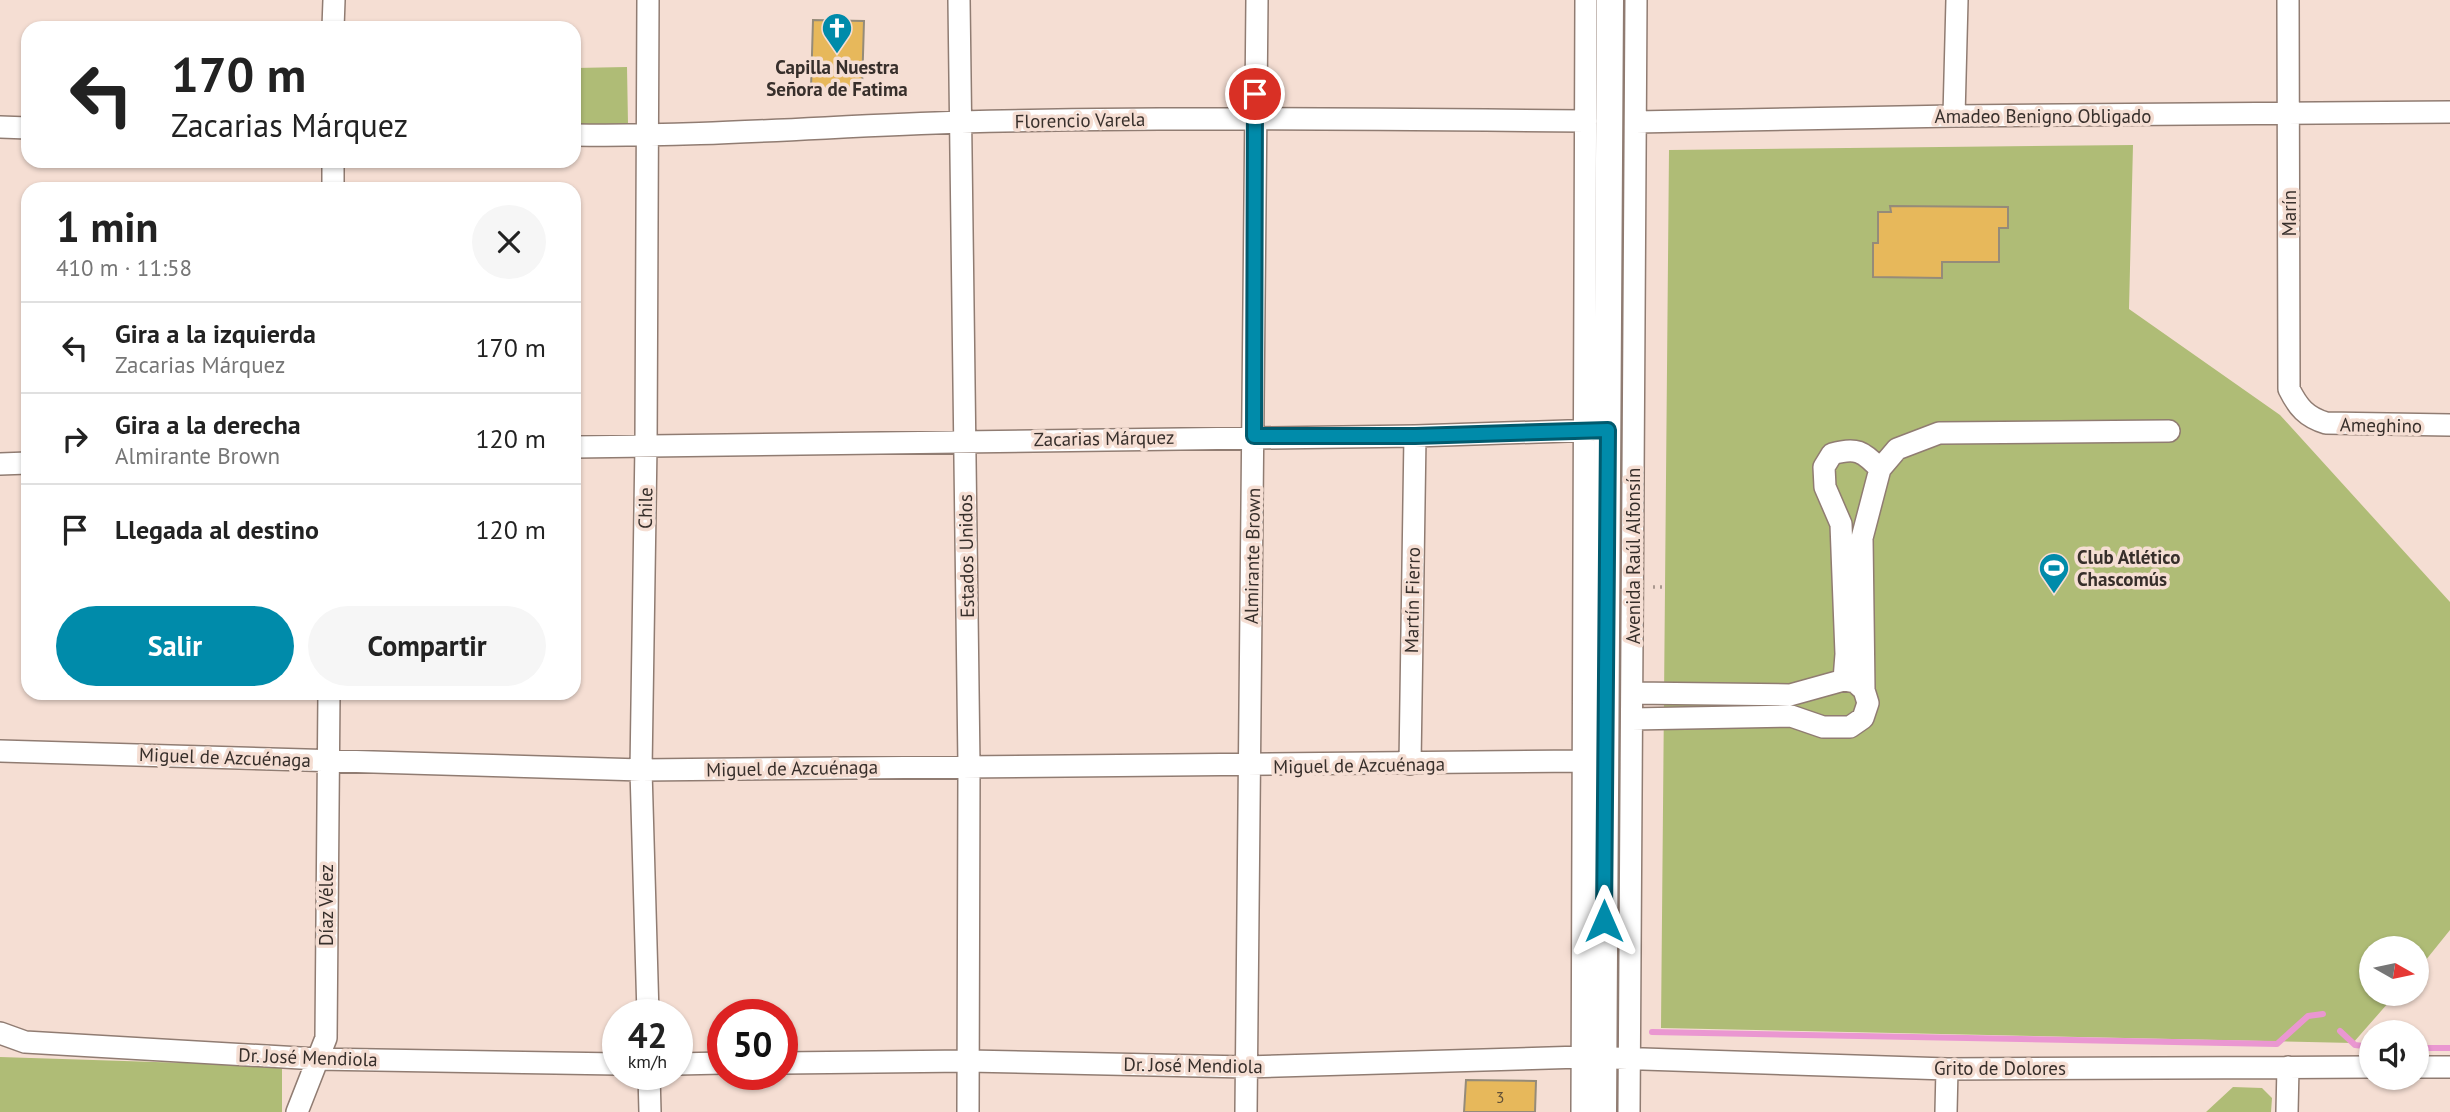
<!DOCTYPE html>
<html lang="es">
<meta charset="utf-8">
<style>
:root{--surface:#fff;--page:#f6f6f6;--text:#222;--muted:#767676;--line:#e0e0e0;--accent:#008baa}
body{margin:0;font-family:"PT Sans",sans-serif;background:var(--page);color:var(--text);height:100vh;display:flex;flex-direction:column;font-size:26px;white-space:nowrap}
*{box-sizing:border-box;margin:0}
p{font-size:23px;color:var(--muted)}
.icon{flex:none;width:38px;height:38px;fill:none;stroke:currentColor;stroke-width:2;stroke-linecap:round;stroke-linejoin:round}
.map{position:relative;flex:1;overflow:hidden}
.sheet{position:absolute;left:21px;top:182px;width:560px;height:518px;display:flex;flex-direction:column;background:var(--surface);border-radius:21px;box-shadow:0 2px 5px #0004}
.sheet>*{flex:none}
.hud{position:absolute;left:21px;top:21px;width:560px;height:147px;border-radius:21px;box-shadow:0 2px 5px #0004;background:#fff;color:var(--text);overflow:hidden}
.needle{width:46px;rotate:99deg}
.tools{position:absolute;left:2359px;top:936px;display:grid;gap:14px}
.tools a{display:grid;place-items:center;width:70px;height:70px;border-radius:50%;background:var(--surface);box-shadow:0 2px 5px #0004;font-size:35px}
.speed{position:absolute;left:602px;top:999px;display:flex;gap:14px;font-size:35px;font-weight:700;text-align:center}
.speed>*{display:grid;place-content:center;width:91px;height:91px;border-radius:50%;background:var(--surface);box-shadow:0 2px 5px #0004;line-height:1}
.speed small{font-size:18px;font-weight:400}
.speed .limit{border:10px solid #d22;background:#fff;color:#111}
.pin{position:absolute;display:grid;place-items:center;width:60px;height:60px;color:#fff;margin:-30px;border:4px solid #fff;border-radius:50%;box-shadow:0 2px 7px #0007}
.me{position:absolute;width:77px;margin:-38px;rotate:0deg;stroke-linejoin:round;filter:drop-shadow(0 0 5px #0008)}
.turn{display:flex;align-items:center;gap:24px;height:147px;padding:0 35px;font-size:32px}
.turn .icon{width:91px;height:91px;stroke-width:2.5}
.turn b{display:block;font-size:49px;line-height:60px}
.round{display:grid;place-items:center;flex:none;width:74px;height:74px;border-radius:37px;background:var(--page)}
.overview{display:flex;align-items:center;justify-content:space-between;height:119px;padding:0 35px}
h1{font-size:42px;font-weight:600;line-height:52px}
.cta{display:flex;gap:14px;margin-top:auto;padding:14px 35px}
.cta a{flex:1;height:80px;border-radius:42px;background:var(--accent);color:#fff;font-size:28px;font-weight:600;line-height:80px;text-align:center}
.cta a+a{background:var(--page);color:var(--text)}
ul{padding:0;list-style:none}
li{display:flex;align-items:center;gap:21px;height:91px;padding:0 35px;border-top:2px solid var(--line)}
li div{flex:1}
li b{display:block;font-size:26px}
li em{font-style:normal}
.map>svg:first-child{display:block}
.green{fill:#afbc76}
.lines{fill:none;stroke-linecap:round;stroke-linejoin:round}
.stream{stroke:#ea97d1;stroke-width:6}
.building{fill:#e7b85b;stroke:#958b79;stroke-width:2}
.minor-casing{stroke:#907c72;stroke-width:24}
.major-casing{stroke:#907c72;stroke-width:30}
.path{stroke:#a9988f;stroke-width:3.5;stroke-dasharray:2 5;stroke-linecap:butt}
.minor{stroke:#fff;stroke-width:21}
.major{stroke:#fff;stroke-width:26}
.route-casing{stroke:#005a6e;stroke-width:18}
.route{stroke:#008baa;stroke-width:12}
.labels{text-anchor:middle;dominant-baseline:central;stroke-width:7;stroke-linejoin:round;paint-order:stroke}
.number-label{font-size:16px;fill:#635137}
.poi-label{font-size:19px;font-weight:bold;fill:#372f2b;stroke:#f5ded3}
.street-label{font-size:19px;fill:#372f2b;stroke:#f5ded3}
</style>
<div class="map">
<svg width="2450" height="1112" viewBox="0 0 2450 1112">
<rect width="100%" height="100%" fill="#f5ded3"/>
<path class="green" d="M 627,67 L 628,124 L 617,133 L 575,133 L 575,68 Z
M 2133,145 L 2129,309 L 2280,415 L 2450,602 L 2450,930 L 2417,971 L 2417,948 L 2371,948 L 2371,994 L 2396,994 L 2353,1043 L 1661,1028 L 1669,150 Z
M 0,1057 L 282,1066 L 282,1112 L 0,1112 Z
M 2233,1087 L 2262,1088 L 2272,1098 L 2271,1112 L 2206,1112 Z"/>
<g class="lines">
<path class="stream" d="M 2340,1031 L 2355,1045 L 2371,1047
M 1652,1032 L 2277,1044 L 2308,1016 L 2323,1014
M 2417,1048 L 2450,1048"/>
</g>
<path class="building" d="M 813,20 L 864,21 L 862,89 L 811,88 Z
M 1890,206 L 2008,207 L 2008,228 L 1999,228 L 1999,262 L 1942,262 L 1942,278 L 1873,277 L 1873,243 L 1878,243 L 1878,212 L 1891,212 Z
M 1466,1080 L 1536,1081 L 1535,1112 L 1464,1112 Z"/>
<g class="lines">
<g class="minor-casing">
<path id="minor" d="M 959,0 L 969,766 L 968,1112
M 2288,0 L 2289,389 C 2298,407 2306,417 2326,423 L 2450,425
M 333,28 L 334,0
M 1954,116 L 1957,0
M 1636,122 L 1954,116 L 2450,112
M 0,127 L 28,128
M 574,135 C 703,137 832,126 961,122 C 1169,117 1377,119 1586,121
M 333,161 L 333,189
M 574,447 L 1415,436 L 1597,430
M 0,464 L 28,463
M 1844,680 L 1846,654 L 1841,524 L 1825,487 L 1824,467 L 1832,454 C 1856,447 1863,451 1880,469
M 1864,690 L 1862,538 L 1880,469 L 1897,449 L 1939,433 L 2169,431
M 1632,719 L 1791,716 L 1823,727 L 1850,727 L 1863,718 L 1868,703 L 1864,690 L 1855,682 L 1844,680 L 1790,695 L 1633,693
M 0,751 L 641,770 L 1584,761
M 1410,764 L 1415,436
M 648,1015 L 641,770 L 646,445 L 648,0
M 0,1033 L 25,1042 L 317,1059 L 618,1064
M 782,1063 L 968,1061 L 1246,1067 L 1582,1057 L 1947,1069 L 2371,1067
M 677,1064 L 723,1063
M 2417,1067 L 2450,1067
M 649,1074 L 650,1112
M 297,1112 L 326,1038 L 329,693
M 1246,1112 L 1257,0
M 1582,1112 L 1586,0
M 1629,1112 L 1636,0
M 1946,1112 L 1947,1069
M 2287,1112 L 2288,1067"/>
</g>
<g class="major-casing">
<path id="major" d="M 1603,1112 L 1610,0"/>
</g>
<path class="path" d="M 1653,587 L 1664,587"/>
<use href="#minor" class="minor"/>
<use href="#major" class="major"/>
</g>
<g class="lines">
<g class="route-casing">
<path id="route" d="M 1255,94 L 1254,436 L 1415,436 L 1608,430 L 1604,921"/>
</g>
<use href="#route" class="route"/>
</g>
<defs>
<g id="church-pin" transform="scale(1.575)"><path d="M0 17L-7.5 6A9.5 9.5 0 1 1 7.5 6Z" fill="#008baa" stroke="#f5ded3"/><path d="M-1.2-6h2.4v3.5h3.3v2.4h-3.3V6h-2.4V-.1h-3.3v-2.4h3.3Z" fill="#fff"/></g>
<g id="stadium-pin" transform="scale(1.575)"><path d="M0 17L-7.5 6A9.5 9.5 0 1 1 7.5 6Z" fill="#008baa" stroke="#f5ded3"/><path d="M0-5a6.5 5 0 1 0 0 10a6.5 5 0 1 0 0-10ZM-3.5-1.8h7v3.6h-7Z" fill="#fff"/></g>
</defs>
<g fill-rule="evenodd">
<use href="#church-pin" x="837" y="28"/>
<use href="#stadium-pin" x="2054" y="568"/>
</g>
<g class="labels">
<g class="number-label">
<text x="1500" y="1097">3</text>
</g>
<g class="poi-label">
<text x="837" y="67">Capilla Nuestra<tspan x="837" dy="22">Señora de Fatima</tspan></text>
<text x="2077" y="557" text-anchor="start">Club Atlético<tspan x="2077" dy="22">Chascomús</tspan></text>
</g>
<g class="street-label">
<text x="2043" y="116">Amadeo Benigno Obligado</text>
<text transform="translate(1080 120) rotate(-1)">Florencio Varela</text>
<text transform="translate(2289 213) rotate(-90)">Marín</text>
<text transform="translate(2381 425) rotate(1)">Ameghino</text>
<text transform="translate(1104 438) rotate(-1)">Zacarias Márquez</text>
<text transform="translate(645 508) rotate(-89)">Chile</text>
<text transform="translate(966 556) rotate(-91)">Estados Unidos</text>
<text transform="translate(1252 556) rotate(-89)">Almirante Brown</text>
<text transform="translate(1633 556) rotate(-90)">Avenida Raúl Alfonsín</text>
<text transform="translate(1412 600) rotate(-89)">Martín Fierro</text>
<text transform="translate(225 757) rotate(2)">Miguel de Azcuénaga</text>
<text transform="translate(1359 765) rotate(-1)">Miguel de Azcuénaga</text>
<text transform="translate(792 768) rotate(-1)">Miguel de Azcuénaga</text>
<text transform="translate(326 905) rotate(-90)">Díaz Vélez</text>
<text transform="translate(308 1057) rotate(2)">Dr. José Mendiola</text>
<text transform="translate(1193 1065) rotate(1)">Dr. José Mendiola</text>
<text x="2000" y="1068">Grito de Dolores</text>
</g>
</g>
</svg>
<div class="tools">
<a><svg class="needle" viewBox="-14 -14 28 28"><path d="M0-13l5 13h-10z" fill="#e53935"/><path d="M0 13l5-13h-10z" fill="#767676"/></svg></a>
<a><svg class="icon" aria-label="sound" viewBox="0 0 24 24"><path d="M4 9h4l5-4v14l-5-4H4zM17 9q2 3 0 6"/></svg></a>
</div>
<div class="speed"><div>42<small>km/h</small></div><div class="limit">50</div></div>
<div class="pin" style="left:1255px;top:94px;background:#d93025"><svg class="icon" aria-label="arrive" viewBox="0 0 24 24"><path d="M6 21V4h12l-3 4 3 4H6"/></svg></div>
<svg class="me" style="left:1604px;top:921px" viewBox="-20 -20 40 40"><path d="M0-17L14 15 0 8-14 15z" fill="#008baa" stroke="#fff" stroke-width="4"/></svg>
<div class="hud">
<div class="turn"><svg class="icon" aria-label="left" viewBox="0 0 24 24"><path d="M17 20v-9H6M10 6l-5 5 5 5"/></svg><div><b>170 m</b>Zacarias Márquez</div></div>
</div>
<section class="sheet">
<div class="overview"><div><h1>1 min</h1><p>410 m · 11:58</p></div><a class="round"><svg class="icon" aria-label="close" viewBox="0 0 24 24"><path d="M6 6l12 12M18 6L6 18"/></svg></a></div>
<ul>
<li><svg class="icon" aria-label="left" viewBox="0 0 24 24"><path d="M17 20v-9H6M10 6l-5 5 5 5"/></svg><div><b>Gira a la izquierda</b><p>Zacarias Márquez</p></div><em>170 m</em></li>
<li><svg class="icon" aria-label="right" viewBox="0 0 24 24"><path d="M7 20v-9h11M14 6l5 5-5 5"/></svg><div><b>Gira a la derecha</b><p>Almirante Brown</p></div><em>120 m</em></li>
<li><svg class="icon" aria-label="arrive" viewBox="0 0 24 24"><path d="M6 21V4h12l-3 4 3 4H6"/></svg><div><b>Llegada al destino</b></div><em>120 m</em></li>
</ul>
<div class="cta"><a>Salir</a><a>Compartir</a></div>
</section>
</div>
